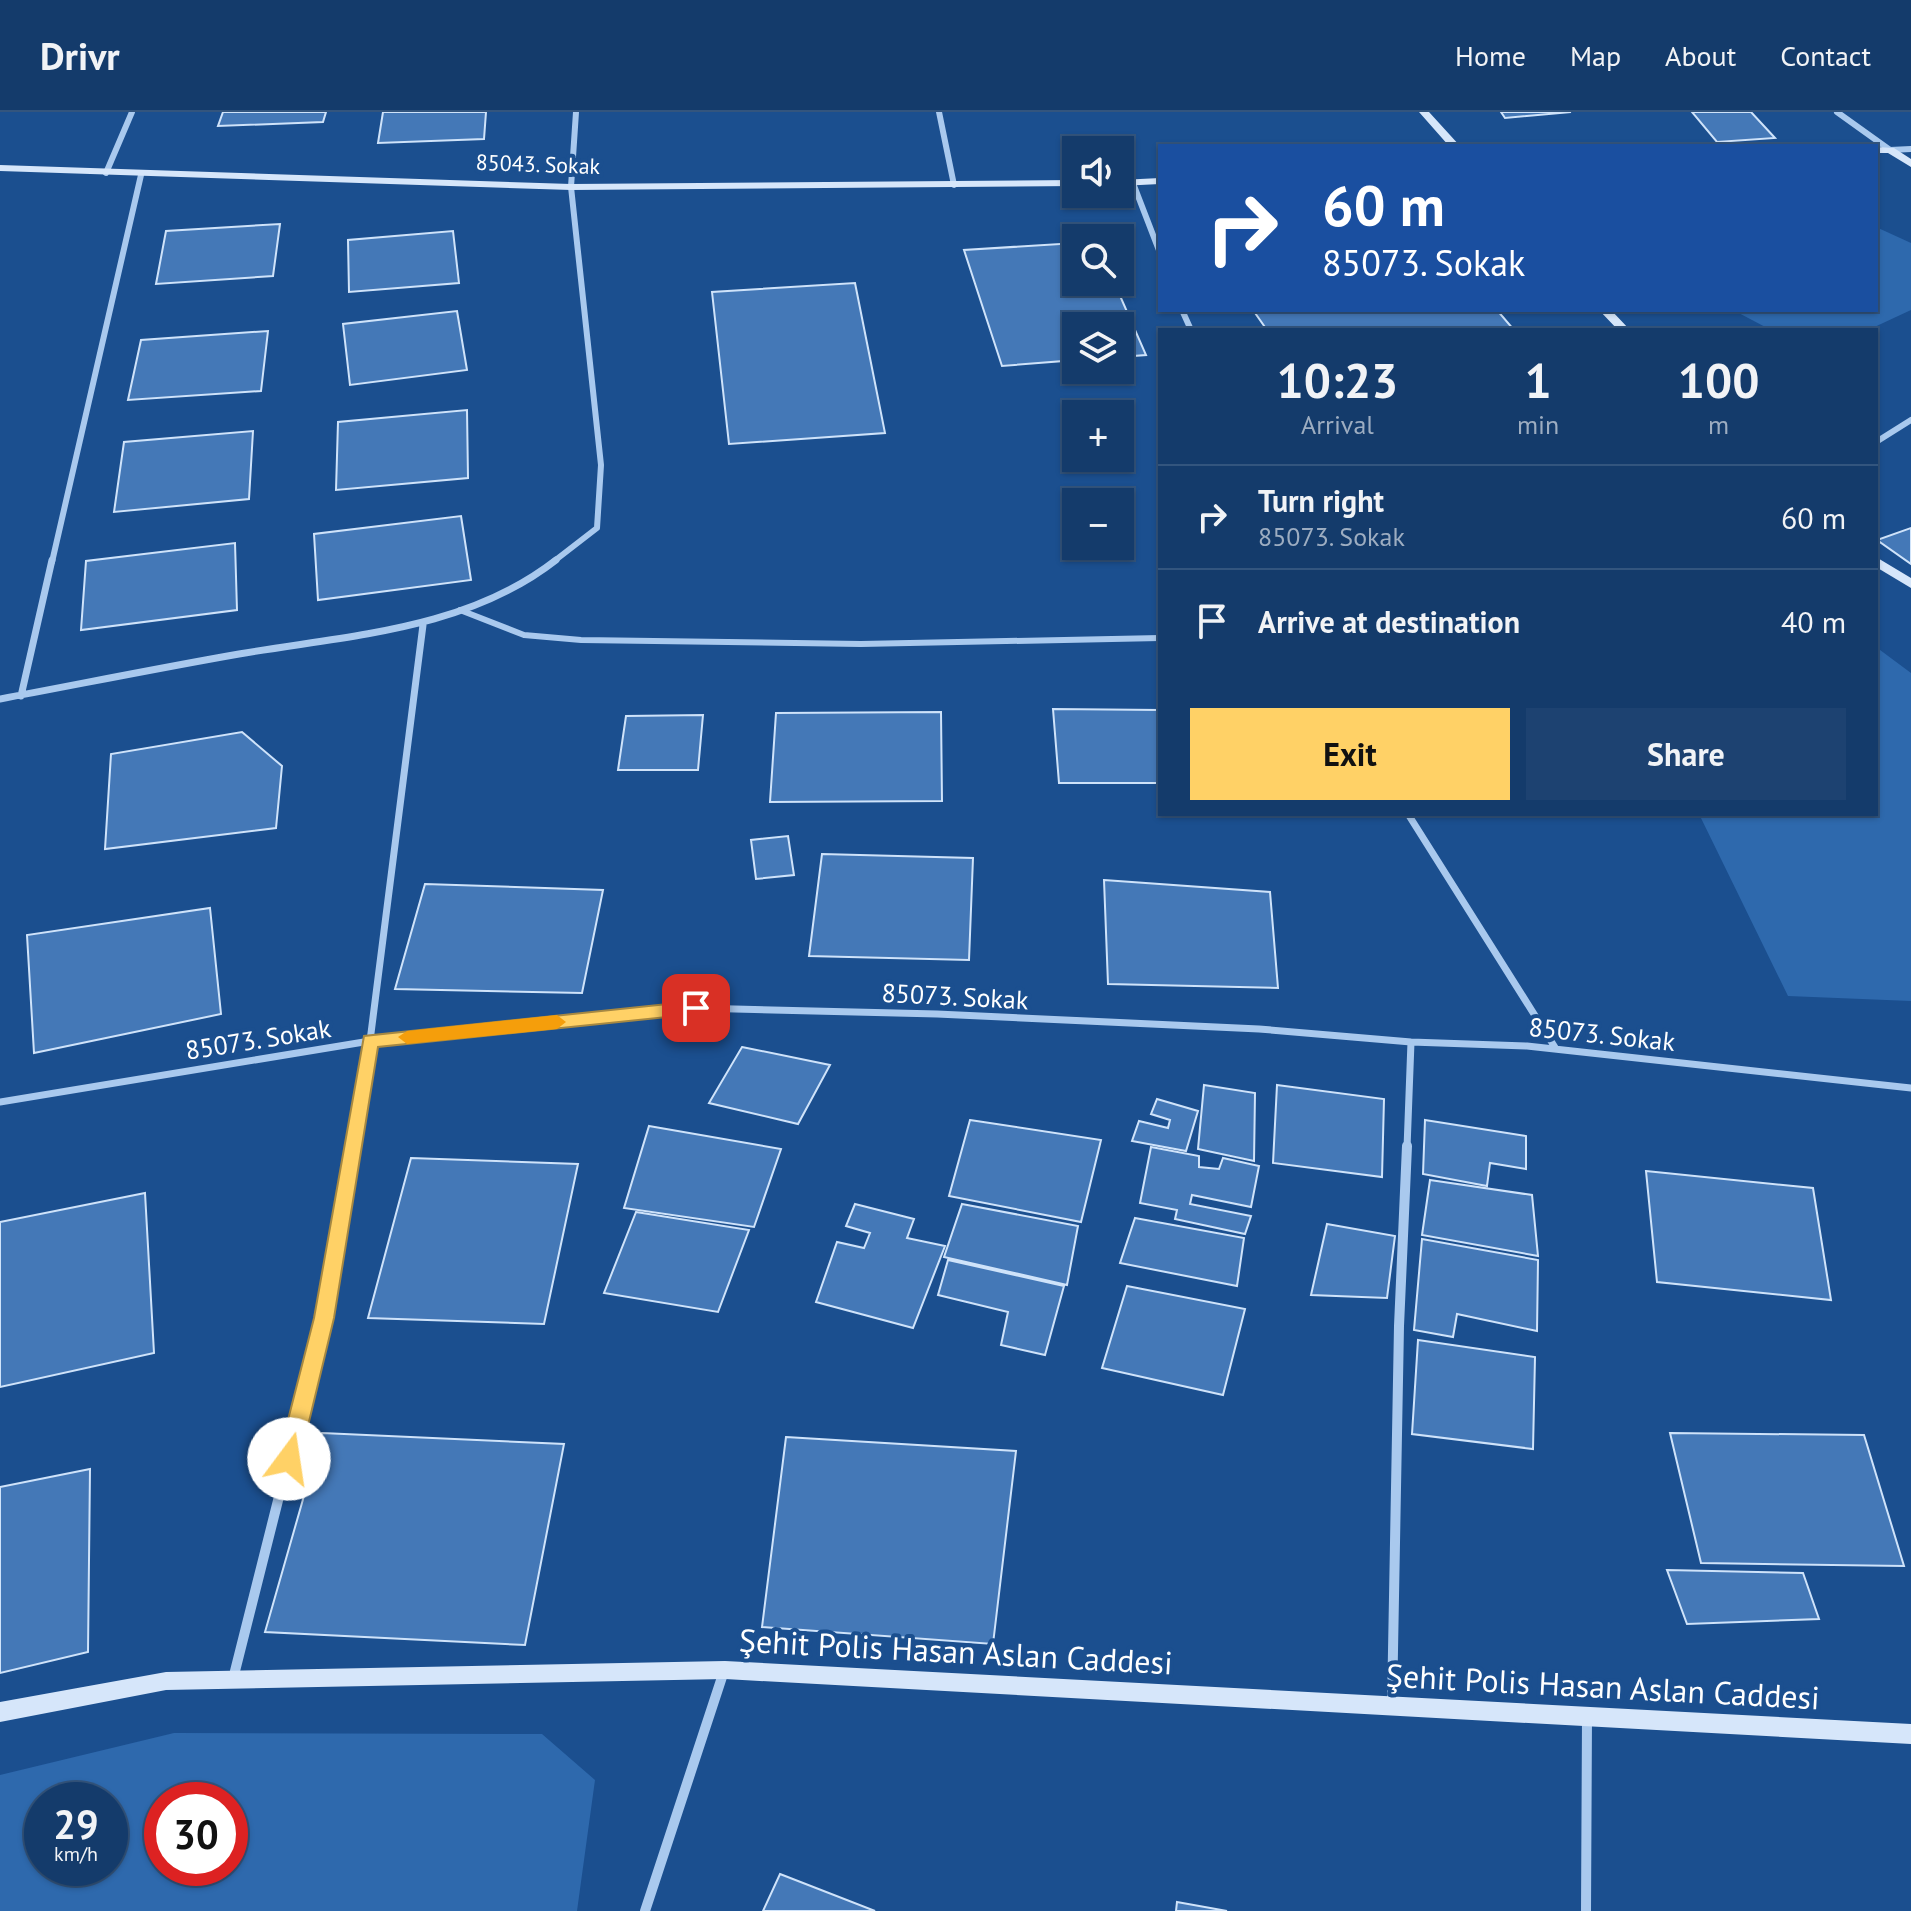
<!DOCTYPE html>
<meta charset="utf-8">
<style>
:root{--surface:#143b6b;--page:#1d4271;--text:#f1f3f6;--muted:#9dadc1;--line:#33557e;--accent:#ffd166}
body{margin:0;font-family:"PT Sans",sans-serif;background:var(--page);color:var(--text);height:100vh;display:flex;flex-direction:column;font-size:30px;white-space:nowrap}
*{box-sizing:border-box;margin:0}
p{font-size:26px;color:var(--muted)}
.icon{flex:none;width:44px;height:44px;fill:none;stroke:currentColor;stroke-width:2;stroke-linecap:round;stroke-linejoin:round}
.map{position:relative;flex:1;overflow:hidden}
.side{position:absolute;left:1158px;top:216px;width:720px;height:488px;display:flex;flex-direction:column;background:var(--surface);border-radius:0px;box-shadow:0 2px 6px #0004,0 0 0 2px var(--line)}
.side>*{flex:none}
.hud{position:absolute;left:1158px;top:32px;width:720px;height:168px;border-radius:0px;box-shadow:0 2px 6px #0004,0 0 0 2px var(--line);background:#1a4fa0;color:#fff;overflow:hidden}
.controls{position:absolute;left:1062px;top:24px;display:grid;gap:16px}
.controls a{display:grid;place-items:center;width:72px;height:72px;border-radius:0px;background:var(--surface);box-shadow:0 2px 6px #0004,0 0 0 2px var(--line);font-size:40px}
.speed{position:absolute;left:24px;top:1670px;display:flex;gap:16px;font-size:40px;font-weight:700;text-align:center}
.speed>*{display:grid;place-content:center;width:104px;height:104px;border-radius:50%;background:var(--surface);box-shadow:0 2px 6px #0004,0 0 0 2px var(--line);line-height:1}
.speed small{font-size:20px;font-weight:400}
.speed .limit{border:12px solid #d22;background:#fff;color:#111}
.pin{position:absolute;display:grid;place-items:center;width:68px;height:68px;color:#fff;margin:-34px;border-radius:16px;box-shadow:0 4px 12px #0006}
.me{position:absolute;width:88px;margin:-44px;rotate:14deg;stroke-linejoin:round;filter:drop-shadow(0 0 6px #0008)}
.turn{display:flex;align-items:center;gap:28px;height:168px;padding:0 32px;font-size:36px}
.turn .icon{width:104px;height:104px;stroke-width:2.5}
.turn b{display:block;font-size:56px;line-height:68px}
.eta{display:flex;justify-content:space-evenly;align-items:center;height:136px;text-align:center}
.eta b{font-size:48px;font-weight:800;line-height:56px}
.cta{display:flex;gap:16px;margin-top:auto;padding:16px 32px}
.cta a{flex:1;height:92px;border-radius:0px;background:var(--accent);color:#111;font-size:32px;font-weight:800;line-height:92px;text-align:center}
.cta a+a{background:var(--page);color:var(--text)}
ul{padding:0;list-style:none}
li{display:flex;align-items:center;gap:24px;height:104px;padding:0 32px;border-top:2px solid var(--line)}
li div{flex:1}
li b{display:block;font-size:30px}
li em{font-style:normal}
header{display:flex;align-items:center;gap:48px;box-sizing:border-box;height:112px;padding:0 40px;background:var(--surface);border-bottom:2px solid var(--line)}
header strong{font-size:38px}
nav{display:flex;gap:44px;margin-inline-start:auto;font-size:28px}
.map>svg:first-child{display:block}
.green{fill:#2e69ad;fill-rule:evenodd}
.building{fill:#4478b7;stroke:#cfe3fa;stroke-width:2}
.lines{fill:none;stroke-linecap:round;stroke-linejoin:round}
.lane{stroke:#a9c9ee;stroke-width:6}
.street-far2{stroke:#a9c9ee;stroke-width:6}
.street-far1{stroke:#a9c9ee;stroke-width:7}
.street{stroke:#a9c9ee;stroke-width:10}
.secondary{fill:#d6e6fa;fill-rule:evenodd}
.route{fill:#ffd166;stroke:#a68842;stroke-width:2}
.slow{fill:#f59e0b}
.labels{text-anchor:middle;dominant-baseline:central;stroke-width:8;stroke-linejoin:round;paint-order:stroke}
.far-street-label{font-size:22px;fill:#fff;stroke:#1b4f8f}
.street-label{font-size:26px;fill:#fff;stroke:#1b4f8f}
.near-street-label{font-size:32px;fill:#fff;stroke:#1b4f8f}
</style>
<header>
<strong>Drivr</strong>
<nav><a>Home</a><a>Map</a><a>About</a><a>Contact</a></nav>
</header>
<div class="map">
<svg width="1911" height="1799" viewBox="0 0 1911 1799">
<rect width="100%" height="100%" fill="#1b4f8f"/>
<path class="green" d="M 1876,115 L 1911,131 L 1911,198 L 1868,218 L 1771,218 L 1733,198 L 1876,198 Z
M 1876,535 L 1911,561 L 1911,889 L 1788,884 L 1699,702 L 1876,702 Z
M 174,1621 L 542,1622 L 595,1668 L 577,1799 L 0,1799 L 0,1663 ZM 42,1688 L 110,1688 L 110,1756 L 42,1756 ZM 162,1688 L 230,1688 L 230,1756 L 162,1756 Z"/>
<path class="building" d="M 223,0 L 326,0 L 323,10 L 218,14 Z
M 383,0 L 486,0 L 484,27 L 378,31 Z
M 1501,0 L 1571,0 L 1505,6 Z
M 1692,0 L 1751,0 L 1775,26 L 1717,30 Z
M 280,112 L 273,164 L 156,172 L 166,119 Z
M 453,119 L 459,171 L 349,180 L 348,128 Z
M 1076,131 L 1076,170 L 1114,170 L 1146,243 L 1120,245 L 1120,214 L 1076,214 L 1076,248 L 1002,254 L 964,138 Z
M 855,171 L 885,321 L 729,332 L 712,180 Z
M 1253,198 L 1497,198 L 1514,218 L 1267,218 Z
M 457,199 L 467,258 L 350,273 L 343,212 Z
M 268,219 L 261,279 L 128,288 L 141,228 Z
M 467,298 L 468,366 L 336,378 L 338,310 Z
M 253,319 L 249,387 L 114,400 L 124,330 Z
M 461,404 L 471,468 L 318,488 L 314,422 Z
M 1911,416 L 1911,452 L 1877,428 Z
M 235,431 L 237,498 L 81,518 L 86,449 Z
M 1053,597 L 1160,598 L 1160,671 L 1059,671 Z
M 941,600 L 942,689 L 770,690 L 776,601 Z
M 703,603 L 698,658 L 618,658 L 626,604 Z
M 242,620 L 282,654 L 276,716 L 105,737 L 111,642 Z
M 788,724 L 794,763 L 756,767 L 751,728 Z
M 822,742 L 973,746 L 969,848 L 809,844 Z
M 1104,768 L 1270,780 L 1278,876 L 1108,872 Z
M 425,772 L 603,778 L 582,881 L 395,877 Z
M 210,796 L 221,902 L 34,941 L 27,823 Z
M 742,935 L 830,953 L 798,1012 L 709,991 Z
M 1204,973 L 1255,981 L 1254,1049 L 1198,1037 Z
M 1277,973 L 1384,987 L 1382,1065 L 1273,1051 Z
M 1157,987 L 1198,999 L 1186,1039 L 1132,1029 L 1139,1009 L 1168,1016 L 1170,1008 L 1151,1002 Z
M 970,1008 L 1101,1028 L 1081,1110 L 949,1084 Z
M 1425,1008 L 1526,1024 L 1526,1057 L 1490,1051 L 1487,1074 L 1423,1062 Z
M 649,1014 L 781,1037 L 754,1115 L 624,1096 Z
M 1151,1035 L 1199,1044 L 1199,1055 L 1219,1057 L 1223,1046 L 1259,1054 L 1251,1095 L 1192,1083 L 1190,1092 L 1251,1104 L 1245,1122 L 1175,1107 L 1177,1098 L 1140,1091 Z
M 411,1046 L 578,1052 L 544,1212 L 368,1206 Z
M 1646,1059 L 1813,1076 L 1831,1188 L 1657,1170 Z
M 1430,1068 L 1532,1083 L 1538,1144 L 1422,1123 Z
M 145,1081 L 154,1241 L 0,1275 L 0,1110 Z
M 855,1092 L 914,1107 L 907,1126 L 945,1134 L 913,1216 L 816,1190 L 837,1130 L 864,1136 L 870,1121 L 846,1114 Z
M 962,1092 L 1078,1114 L 1067,1173 L 944,1145 Z
M 636,1100 L 749,1118 L 718,1200 L 604,1181 Z
M 1135,1106 L 1244,1126 L 1237,1174 L 1120,1151 Z
M 1327,1112 L 1395,1124 L 1387,1186 L 1311,1183 Z
M 1422,1127 L 1538,1148 L 1537,1219 L 1457,1202 L 1453,1225 L 1414,1218 Z
M 948,1148 L 1064,1174 L 1045,1243 L 1001,1233 L 1008,1200 L 938,1183 Z
M 1127,1174 L 1245,1197 L 1223,1283 L 1102,1256 Z
M 1418,1228 L 1535,1245 L 1533,1337 L 1412,1322 Z
M 322,1321 L 564,1332 L 525,1533 L 265,1520 Z
M 1670,1321 L 1864,1323 L 1904,1454 L 1701,1451 Z
M 786,1325 L 1016,1339 L 993,1532 L 762,1515 Z
M 90,1357 L 88,1540 L 0,1561 L 0,1375 Z
M 1667,1458 L 1803,1461 L 1819,1507 L 1687,1512 Z
M 780,1762 L 875,1799 L 763,1799 Z
M 1177,1790 L 1227,1799 L 1176,1799 Z"/>
<g class="lines">
<path class="lane" d="M 460,498 L 524,523 L 581,528 L 861,532 L 1160,526"/>
<path class="street-far2" d="M 939,0 L 954,73
M 1837,0 L 1890,38 L 1911,37
M 106,61 L 132,0
M 1133,71 L 1160,141
M 1182,198 L 1191,218
M 1876,330 L 1911,308
M 52,450 L 141,63
M 553,450 L 597,416 L 601,353 L 571,75 L 576,0"/>
<path class="street-far1" d="M 21,584 L 52,448
M 0,587 C 80,572 159,556 239,542 C 348,523 465,519 556,448
M 1408,702 L 1556,937
M 0,990 L 370,929 L 696,896 L 937,902 L 1259,917 L 1411,930 L 1527,934 L 1911,976
M 352,1036 L 370,929 L 423,513
M 1407,1036 L 1411,930"/>
<path class="street" d="M 233,1567 L 324,1206 L 353,1034
M 1392,1593 L 1399,1214 L 1407,1034
M 645,1799 L 724,1559
M 1586,1799 L 1587,1606"/>
<path class="secondary" d="M 1419,0 L 1429,0 L 1460,34 L 1449,34 Z
M 1876,35 L 1894,36 L 1911,47 L 1911,55 L 1888,41 L 1876,41 Z
M 0,53 L 571,72 L 1076,68 L 1076,74 L 571,78 L 0,59 Z
M 1160,66 L 1160,72 L 1120,74 L 1120,68 Z
M 1599,198 L 1611,198 L 1630,218 L 1618,218 Z
M 1876,445 L 1911,466 L 1911,476 L 1876,455 Z
M 725,1549 L 1911,1612 L 1911,1632 L 725,1567 L 166,1578 L 0,1610 L 0,1590 L 166,1560 Z"/>
</g>
<path class="route" d="M 696,889 L 705,896 L 696,902 L 378,935 L 334,1206 L 300,1347 L 297,1354 L 289,1357 L 282,1354 L 278,1347 L 314,1206 L 364,924 Z"/>
<path class="slow" d="M 557,903 L 566,910 L 557,917 L 407,932 L 398,925 L 407,919 Z"/>
<g class="labels">
<g class="far-street-label">
<text transform="translate(538 52) rotate(2)">85043. Sokak</text>
</g>
<g class="street-label">
<text transform="translate(955 884) rotate(3)">85073. Sokak</text>
<text transform="translate(1602 922) rotate(6)">85073. Sokak</text>
<text transform="translate(258 927) rotate(-9)">85073. Sokak</text>
</g>
<g class="near-street-label">
<text transform="translate(956 1539) rotate(3)">Şehit Polis Hasan Aslan Caddesi</text>
<text transform="translate(1603 1574) rotate(3)">Şehit Polis Hasan Aslan Caddesi</text>
</g>
</g>
</svg>
<div class="controls">
<a><svg class="icon" aria-label="sound" viewBox="0 0 24 24"><path d="M4 9h4l5-4v14l-5-4H4zM17 9q2 3 0 6"/></svg></a>
<a><svg class="icon" aria-label="search" viewBox="0 0 24 24"><circle cx="10" cy="10" r="6"/><path d="M15 15l6 6"/></svg></a>
<a><svg class="icon" aria-label="layers" viewBox="0 0 24 24"><path d="M12 4l9 5-9 5-9-5zM3 14l9 5 9-5"/></svg></a>
<a>+</a>
<a>−</a>
</div>
<div class="speed"><div>29<small>km/h</small></div><div class="limit">30</div></div>
<div class="pin" style="left:696px;top:896px;background:#d93025"><svg class="icon" aria-label="arrive" viewBox="0 0 24 24"><path d="M6 21V4h12l-3 4 3 4H6"/></svg></div>
<svg class="me" style="left:289px;top:1347px" viewBox="-20 -20 40 40"><circle r="19" fill="#fff"/><path d="M0-13L10 11 0 6-10 11z" fill="#ffd166"/></svg>
<div class="hud">
<div class="turn"><svg class="icon" aria-label="right" viewBox="0 0 24 24"><path d="M7 20v-9h11M14 6l5 5-5 5"/></svg><div><b>60 m</b>85073. Sokak</div></div>
</div>
<section class="side">
<div class="eta">
<div><b>10:23</b><p>Arrival</p></div>
<div><b>1</b><p>min</p></div>
<div><b>100</b><p>m</p></div>
</div>
<ul>
<li><svg class="icon" aria-label="right" viewBox="0 0 24 24"><path d="M7 20v-9h11M14 6l5 5-5 5"/></svg><div><b>Turn right</b><p>85073. Sokak</p></div><em>60 m</em></li>
<li><svg class="icon" aria-label="arrive" viewBox="0 0 24 24"><path d="M6 21V4h12l-3 4 3 4H6"/></svg><div><b>Arrive at destination</b></div><em>40 m</em></li>
</ul>
<div class="cta"><a>Exit</a><a>Share</a></div>
</section>
</div>
